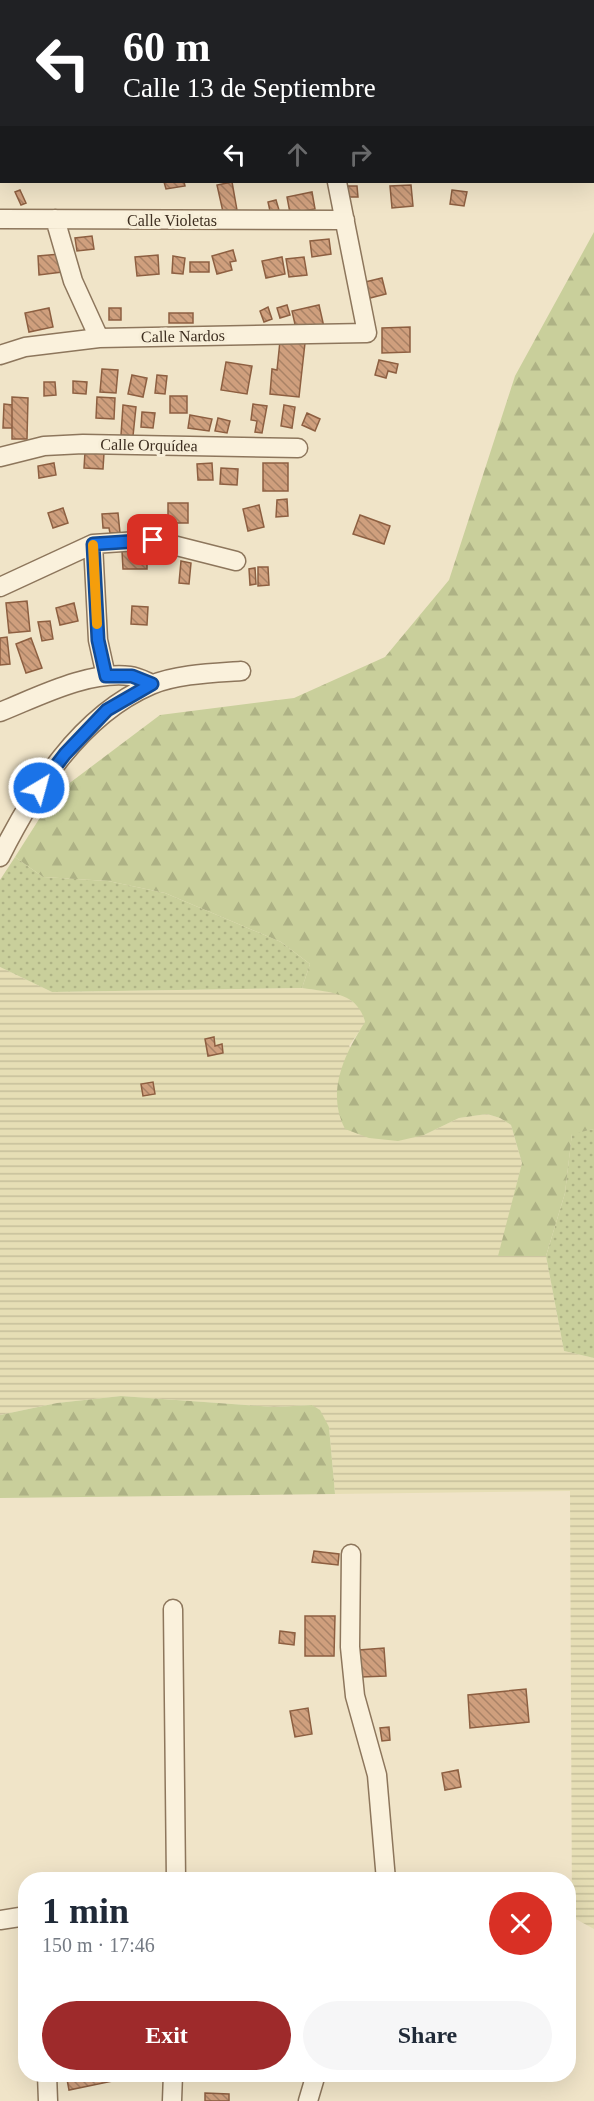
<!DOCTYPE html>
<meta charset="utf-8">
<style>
:root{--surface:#fff;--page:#f6f6f7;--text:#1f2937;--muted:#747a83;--accent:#9e2a2b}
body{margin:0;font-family:Georgia,serif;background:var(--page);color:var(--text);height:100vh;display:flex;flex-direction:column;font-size:22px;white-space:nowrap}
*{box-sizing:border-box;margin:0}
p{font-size:20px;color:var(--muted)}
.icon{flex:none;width:33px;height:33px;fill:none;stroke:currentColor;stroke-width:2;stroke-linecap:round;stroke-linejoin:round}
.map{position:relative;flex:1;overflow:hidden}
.side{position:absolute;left:18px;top:1872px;width:558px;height:210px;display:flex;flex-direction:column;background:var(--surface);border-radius:24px;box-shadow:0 6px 24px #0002}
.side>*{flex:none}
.hud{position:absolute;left:0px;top:0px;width:594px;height:183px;box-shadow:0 6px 24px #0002;background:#202124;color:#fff;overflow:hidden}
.pin{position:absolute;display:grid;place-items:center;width:51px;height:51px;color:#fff;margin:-26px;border-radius:12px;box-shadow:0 3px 9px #0006}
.me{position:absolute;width:66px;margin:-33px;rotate:37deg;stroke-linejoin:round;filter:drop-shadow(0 0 4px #0008)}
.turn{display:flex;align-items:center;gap:21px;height:126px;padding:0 24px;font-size:27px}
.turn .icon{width:78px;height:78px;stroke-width:2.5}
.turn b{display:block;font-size:42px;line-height:51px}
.lanes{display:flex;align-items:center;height:57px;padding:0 24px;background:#0003;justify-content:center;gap:30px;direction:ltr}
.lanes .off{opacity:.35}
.round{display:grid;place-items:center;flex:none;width:63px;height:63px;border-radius:32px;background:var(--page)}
.head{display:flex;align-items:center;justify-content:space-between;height:102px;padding:0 24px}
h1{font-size:36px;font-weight:600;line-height:45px}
.cta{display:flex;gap:12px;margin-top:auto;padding:12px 24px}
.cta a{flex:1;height:69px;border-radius:36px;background:var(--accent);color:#fff;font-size:24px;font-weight:600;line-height:69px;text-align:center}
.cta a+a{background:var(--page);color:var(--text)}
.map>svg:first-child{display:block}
.farmland{fill:url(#farmland-rules)}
.grass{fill:url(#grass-dots)}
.forest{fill:url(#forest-firs)}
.building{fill:url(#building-back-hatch);stroke:#8d5f41;stroke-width:1.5}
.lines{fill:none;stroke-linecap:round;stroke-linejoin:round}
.minor-casing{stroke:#8d765c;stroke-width:21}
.minor{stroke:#faf1dc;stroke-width:18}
.route-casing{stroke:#114b97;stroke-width:15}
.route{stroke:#1a73e8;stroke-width:10}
.slow{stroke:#f59e0b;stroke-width:10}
.labels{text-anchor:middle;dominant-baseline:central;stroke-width:6;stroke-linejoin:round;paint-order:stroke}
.street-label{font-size:16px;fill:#3d2e20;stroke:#f7eed8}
</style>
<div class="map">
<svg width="594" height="2101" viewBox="0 0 594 2101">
<defs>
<pattern id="farmland-rules" width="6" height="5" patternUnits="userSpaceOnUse" patternTransform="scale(1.5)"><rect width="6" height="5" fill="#e6deb5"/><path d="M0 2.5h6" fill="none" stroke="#c6bf9b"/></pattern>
<pattern id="grass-dots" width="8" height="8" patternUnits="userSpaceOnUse" patternTransform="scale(1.5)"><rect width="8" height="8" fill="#c9cf9b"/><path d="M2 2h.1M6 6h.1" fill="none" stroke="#aeb285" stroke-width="1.8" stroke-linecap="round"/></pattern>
<pattern id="forest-firs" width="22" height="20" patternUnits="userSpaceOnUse" patternTransform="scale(1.5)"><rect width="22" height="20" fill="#c9cf9b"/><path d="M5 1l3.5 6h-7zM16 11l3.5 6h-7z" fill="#aeb285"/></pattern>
<pattern id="building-back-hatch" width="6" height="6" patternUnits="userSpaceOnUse" patternTransform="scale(1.5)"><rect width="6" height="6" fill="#cf9f7d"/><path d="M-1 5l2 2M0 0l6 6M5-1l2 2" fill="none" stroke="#a98266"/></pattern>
</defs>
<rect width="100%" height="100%" fill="#f0e4c8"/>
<path class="farmland" d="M 0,967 L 52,992 L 302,988 L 341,993 L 362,1009 L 365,1023 L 349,1046 L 424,1135 L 459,1118 L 487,1114 L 500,1118 L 511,1125 L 522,1163 L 499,1256 L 546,1256 L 564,1351 L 594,1358 L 594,1929 L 572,1917 L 570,1491 L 335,1494 L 329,1427 L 312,1405 L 274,1407 L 121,1396 L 57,1403 L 0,1415 Z"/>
<path class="grass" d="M 15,857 L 43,877 L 108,881 L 165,893 L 281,942 L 310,964 L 302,988 L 52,992 L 0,967 L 0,880 Z
M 594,1129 L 594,1358 L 564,1351 L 546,1256 L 565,1193 L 572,1133 Z"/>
<path class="forest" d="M 37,0 L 286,0 L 38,2 Z
M 514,0 L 594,0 L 594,142 L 592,2 Z
M 594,232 L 594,1129 L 572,1134 L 565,1193 L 546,1256 L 498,1256 L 522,1163 L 511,1125 L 500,1118 L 487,1114 L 459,1118 L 424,1135 L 398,1141 L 369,1138 L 345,1129 C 326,1092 344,1055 365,1022 C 358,992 328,992 302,988 L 310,964 L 281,942 L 165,893 L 108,881 L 43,877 L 15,857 L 55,794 L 160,715 L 294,698 L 385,657 L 449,580 L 515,376 Z
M 121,1396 L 274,1407 L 312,1405 L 320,1410 L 329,1427 L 335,1494 L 0,1498 L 0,1415 L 57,1403 Z"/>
<path class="building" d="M 164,182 L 184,182 L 185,186 L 166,189 Z
M 232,182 L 237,210 L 223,212 L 217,185 Z
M 411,185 L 413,206 L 392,208 L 390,186 Z
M 342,186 L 357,186 L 358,197 L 342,197 Z
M 20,190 L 26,203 L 21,205 L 15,192 Z
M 452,190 L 467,192 L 464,206 L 450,204 Z
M 312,192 L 315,209 L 290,213 L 287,197 Z
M 276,200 L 279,210 L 270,211 L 268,202 Z
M 92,236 L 94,249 L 77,251 L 75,238 Z
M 329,239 L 331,254 L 312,257 L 310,241 Z
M 233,250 L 236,261 L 230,262 L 232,270 L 217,274 L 212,256 Z
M 60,254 L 62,272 L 39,275 L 38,256 Z
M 158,255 L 159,274 L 137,276 L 135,257 Z
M 173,256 L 185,258 L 183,274 L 172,273 Z
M 282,257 L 285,274 L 266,278 L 262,261 Z
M 304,257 L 307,275 L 289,277 L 286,259 Z
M 190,262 L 209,262 L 209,272 L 190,272 Z
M 382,278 L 386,294 L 370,298 L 365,282 Z
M 287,305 L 290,315 L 280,318 L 277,308 Z
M 319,305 L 324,327 L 297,333 L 292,311 Z
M 268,307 L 272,319 L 264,322 L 260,311 Z
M 49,308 L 53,327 L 29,332 L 25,313 Z
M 109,308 L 121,308 L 121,320 L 109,320 Z
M 169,313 L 193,313 L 193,323 L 169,323 Z
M 410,327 L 410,352 L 382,353 L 382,328 Z
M 280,341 L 305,343 L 299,397 L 270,394 L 272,369 L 277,370 Z
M 379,360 L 398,364 L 396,373 L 388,371 L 386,378 L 375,375 Z
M 226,362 L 252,366 L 247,394 L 221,390 Z
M 102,369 L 118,370 L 116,393 L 100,392 Z
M 132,375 L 147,378 L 143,397 L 128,394 Z
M 157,375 L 167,376 L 165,394 L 155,393 Z
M 73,381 L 87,382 L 86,394 L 73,393 Z
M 44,382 L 55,382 L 56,395 L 44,396 Z
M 170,396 L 187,396 L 187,413 L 170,413 Z
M 12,397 L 28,398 L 27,439 L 12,439 Z
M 97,397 L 115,398 L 114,419 L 96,418 Z
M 4,404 L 12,405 L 12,428 L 3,428 Z
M 253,404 L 267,406 L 262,433 L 255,432 L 257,421 L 251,420 Z
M 123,405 L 136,407 L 133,436 L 121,435 Z
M 284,405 L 295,407 L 292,428 L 281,426 Z
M 142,412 L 155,413 L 153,428 L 141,427 Z
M 307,413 L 320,419 L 315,431 L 302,425 Z
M 190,415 L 212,419 L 209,431 L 188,428 Z
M 218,418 L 230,421 L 227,433 L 215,431 Z
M 85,452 L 104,453 L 103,469 L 84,468 Z
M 54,463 L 56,475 L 39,478 L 38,466 Z
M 212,463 L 213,480 L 198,480 L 197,464 Z
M 263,463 L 288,463 L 288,491 L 263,491 Z
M 221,468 L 238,469 L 237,485 L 220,484 Z
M 287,499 L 288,516 L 276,517 L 277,500 Z
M 168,503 L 188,503 L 188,523 L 168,523 Z
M 259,505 L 264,527 L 248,531 L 243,509 Z
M 63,508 L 68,523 L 53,528 L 48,513 Z
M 118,513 L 120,533 L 110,533 L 109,528 L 103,528 L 102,514 Z
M 360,515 L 390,526 L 384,544 L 353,534 Z
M 147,550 L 147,569 L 123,569 L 122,551 Z
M 181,561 L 191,563 L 189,584 L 179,583 Z
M 258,567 L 268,567 L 269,585 L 258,586 Z
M 255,568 L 256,584 L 250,585 L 249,569 Z
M 27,601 L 30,631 L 9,633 L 6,603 Z
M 74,603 L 78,621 L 60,625 L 56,608 Z
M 132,606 L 148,607 L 147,625 L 131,624 Z
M 50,621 L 53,639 L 42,641 L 38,622 Z
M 7,637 L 10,664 L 0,665 L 0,638 Z
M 31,638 L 42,668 L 26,673 L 16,644 Z
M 214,1037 L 215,1046 L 222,1044 L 223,1053 L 208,1056 L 205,1039 Z
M 153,1082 L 155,1094 L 143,1096 L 141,1084 Z
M 314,1551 L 339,1554 L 338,1565 L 312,1562 Z
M 305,1616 L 335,1616 L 334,1656 L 305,1656 Z
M 280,1631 L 295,1633 L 294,1645 L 279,1643 Z
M 384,1648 L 386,1676 L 361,1677 L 359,1650 Z
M 526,1689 L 529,1722 L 470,1728 L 468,1695 Z
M 308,1708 L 312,1734 L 295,1737 L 290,1711 Z
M 389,1727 L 390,1740 L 382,1741 L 380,1728 Z
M 458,1770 L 461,1787 L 445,1790 L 442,1773 Z
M 66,2074 L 112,2074 L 113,2081 L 69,2090 Z
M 205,2093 L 229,2094 L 229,2101 L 205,2101 Z"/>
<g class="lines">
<g class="minor-casing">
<path id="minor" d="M 0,4 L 2,4
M 0,100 L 2,99
M 0,219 L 345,220
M 55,219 L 73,281 L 99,338
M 0,355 L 25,347 L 99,338 L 367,333 L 337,182
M 0,457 L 44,446 L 83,444 L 298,448
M 93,544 L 98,640 L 106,676
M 0,587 L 93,544 L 153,540 L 236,561
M 0,712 C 40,696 87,671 130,676 C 138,677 145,681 152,684
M 0,857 C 34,790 79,716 151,685 C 177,674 213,673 241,671
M 351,1554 L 350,1647 L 355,1696 L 377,1775 L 386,1880
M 173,1609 L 176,1880
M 0,1920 L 26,1916
M 47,2074 L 48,2101
M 172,2101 L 173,2074
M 308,2101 L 316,2074"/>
</g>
<use href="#minor" class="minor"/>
</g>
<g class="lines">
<g class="route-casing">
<path id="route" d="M 39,788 L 65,754 L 107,710 L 152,684 L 132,676 L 106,676 L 98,640 L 93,544 L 153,540"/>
</g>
<use href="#route" class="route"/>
<path class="slow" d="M 93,545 L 97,624"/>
</g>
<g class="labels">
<g class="street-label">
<text x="172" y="220">Calle Violetas</text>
<text transform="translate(183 336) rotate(-1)">Calle Nardos</text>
<text transform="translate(149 445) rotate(1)">Calle Orquídea</text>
</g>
</g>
</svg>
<div class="pin" style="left:153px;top:540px;background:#d93025"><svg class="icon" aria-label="arrive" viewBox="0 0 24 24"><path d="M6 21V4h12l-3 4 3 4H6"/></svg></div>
<svg class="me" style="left:39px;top:788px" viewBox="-20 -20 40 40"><circle r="17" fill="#1a73e8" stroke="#fff" stroke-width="3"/><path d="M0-11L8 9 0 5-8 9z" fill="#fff"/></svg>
<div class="hud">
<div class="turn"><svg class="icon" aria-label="left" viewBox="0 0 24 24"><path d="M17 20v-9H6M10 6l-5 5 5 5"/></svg><div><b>60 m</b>Calle 13 de Septiembre</div></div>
<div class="lanes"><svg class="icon" aria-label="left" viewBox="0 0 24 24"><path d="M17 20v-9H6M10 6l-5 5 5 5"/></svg><svg class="icon off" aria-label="ahead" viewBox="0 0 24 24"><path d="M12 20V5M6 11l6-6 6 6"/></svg><svg class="icon off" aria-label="right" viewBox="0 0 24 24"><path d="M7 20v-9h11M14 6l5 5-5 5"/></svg></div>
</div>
<section class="side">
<div class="head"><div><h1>1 min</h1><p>150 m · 17:46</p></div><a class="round" style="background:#d93025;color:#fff"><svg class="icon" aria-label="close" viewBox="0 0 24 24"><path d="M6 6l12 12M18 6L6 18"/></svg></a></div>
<div class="cta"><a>Exit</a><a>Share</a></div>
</section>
</div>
